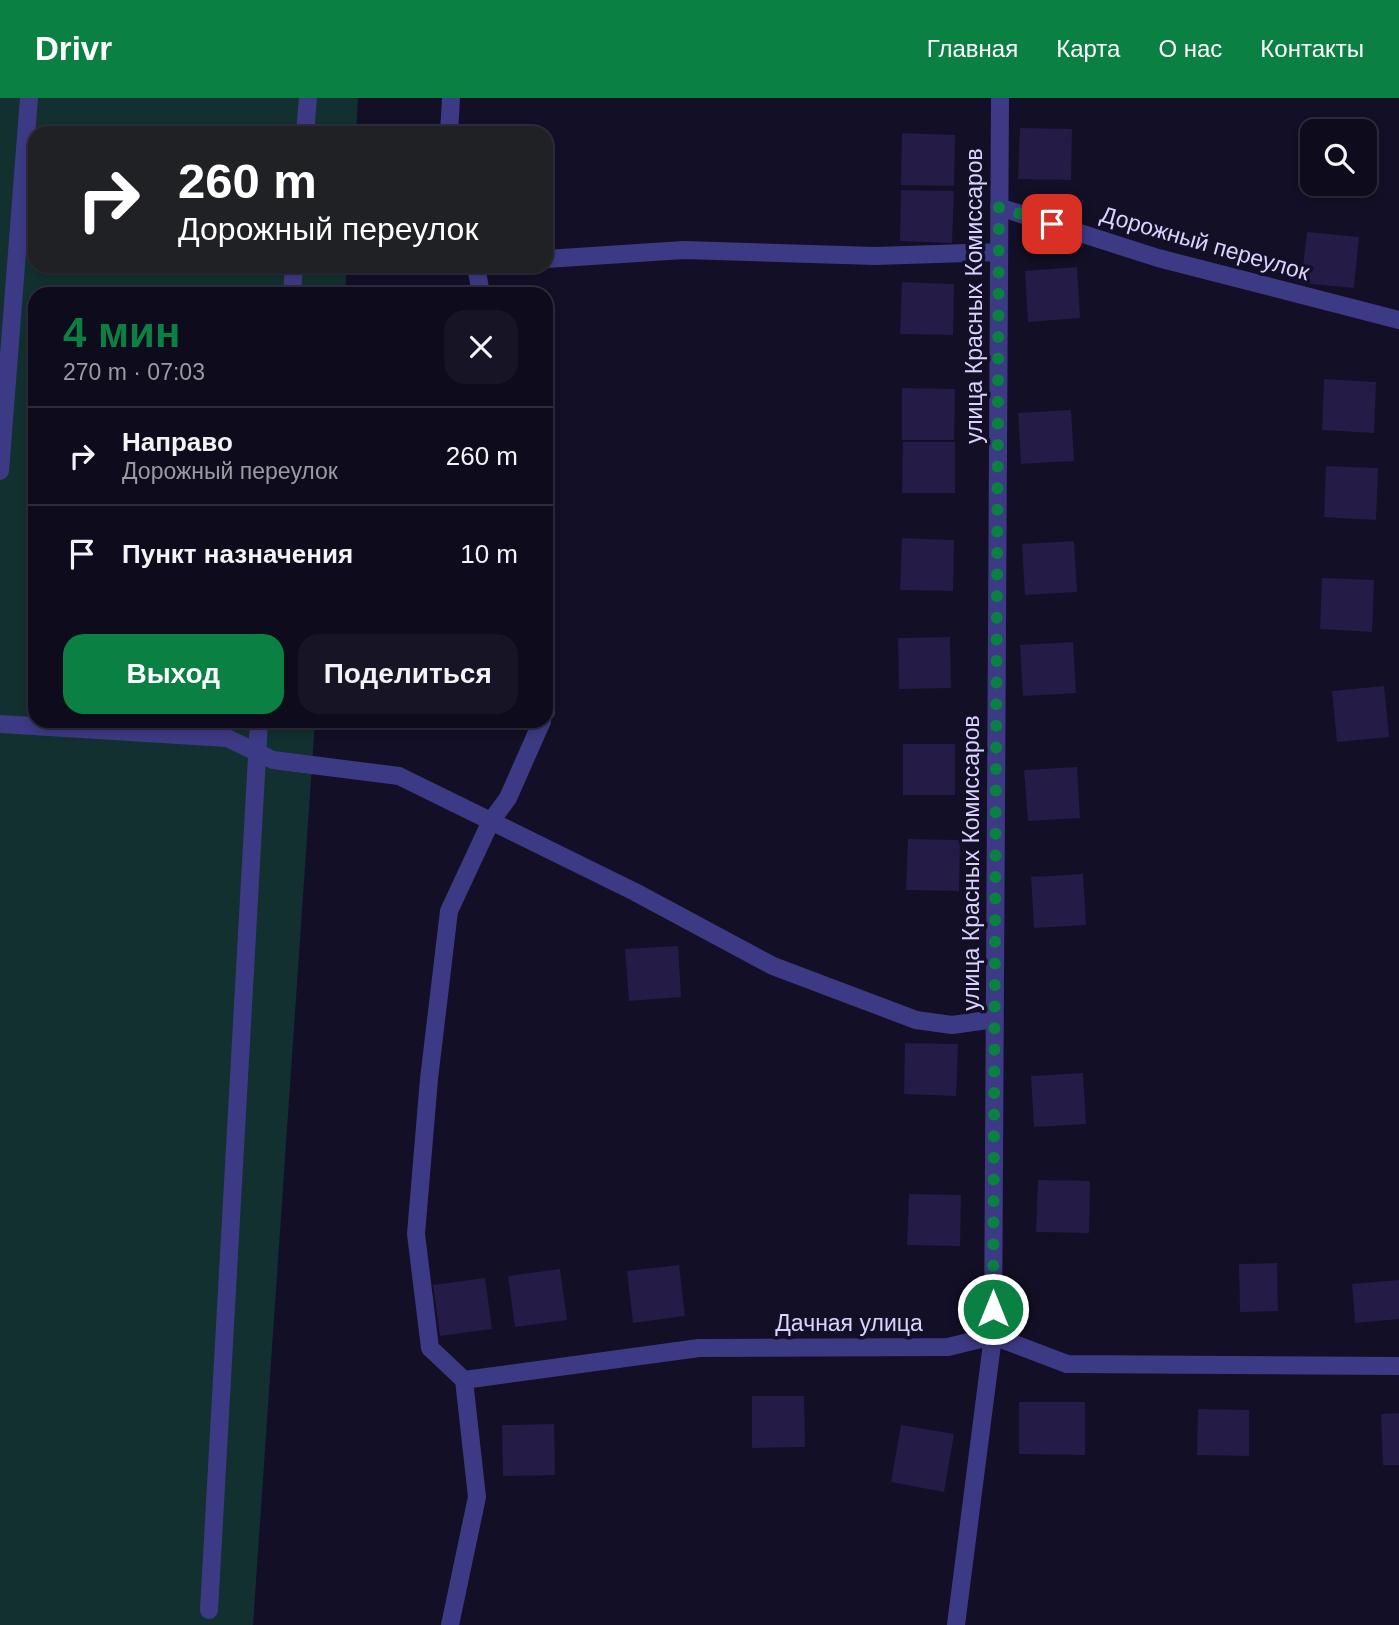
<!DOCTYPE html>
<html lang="ru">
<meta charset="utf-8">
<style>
:root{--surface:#0e0b1c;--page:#171425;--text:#f1f3f6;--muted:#9b9ba3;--line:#2e2b3b;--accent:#0b8043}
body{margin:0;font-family:Arial,sans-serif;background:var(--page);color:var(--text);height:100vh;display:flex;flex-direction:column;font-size:26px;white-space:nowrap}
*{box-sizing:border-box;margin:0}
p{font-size:23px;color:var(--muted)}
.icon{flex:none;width:38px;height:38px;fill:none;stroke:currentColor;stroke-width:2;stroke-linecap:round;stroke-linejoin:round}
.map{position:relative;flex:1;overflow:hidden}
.details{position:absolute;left:28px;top:189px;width:525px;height:441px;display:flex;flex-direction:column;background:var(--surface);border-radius:21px;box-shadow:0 4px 10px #0003,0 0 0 2px var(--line)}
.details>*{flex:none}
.hud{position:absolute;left:28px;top:28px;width:525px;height:147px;border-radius:21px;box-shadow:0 4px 10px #0003,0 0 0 2px var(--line);background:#202124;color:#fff;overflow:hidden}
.fabs{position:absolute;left:1300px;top:21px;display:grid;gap:14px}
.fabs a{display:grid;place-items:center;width:77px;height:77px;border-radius:14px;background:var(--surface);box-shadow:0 4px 10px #0003,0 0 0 2px var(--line);font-size:35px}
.pin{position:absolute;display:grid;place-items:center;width:60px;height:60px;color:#fff;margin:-30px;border-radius:14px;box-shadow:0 4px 10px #0006}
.me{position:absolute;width:77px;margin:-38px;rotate:0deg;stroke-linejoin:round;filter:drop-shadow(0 0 5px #0008)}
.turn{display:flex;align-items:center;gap:24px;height:147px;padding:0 35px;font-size:32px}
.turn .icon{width:91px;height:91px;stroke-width:2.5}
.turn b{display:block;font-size:49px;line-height:60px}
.round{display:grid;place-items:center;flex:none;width:74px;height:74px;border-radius:21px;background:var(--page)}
.head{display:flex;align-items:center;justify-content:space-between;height:119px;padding:0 35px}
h1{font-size:42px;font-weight:700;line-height:52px;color:var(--accent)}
.primary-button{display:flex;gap:14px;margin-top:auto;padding:14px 35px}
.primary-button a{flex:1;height:80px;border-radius:21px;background:var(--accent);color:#fff;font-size:28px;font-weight:700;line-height:80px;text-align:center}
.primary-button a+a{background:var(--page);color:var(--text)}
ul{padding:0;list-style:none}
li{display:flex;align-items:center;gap:21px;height:98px;padding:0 35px;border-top:2px solid var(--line)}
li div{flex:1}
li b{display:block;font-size:26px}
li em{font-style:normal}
header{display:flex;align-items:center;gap:42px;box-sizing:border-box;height:98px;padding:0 35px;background:var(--accent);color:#fff}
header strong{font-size:33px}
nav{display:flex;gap:38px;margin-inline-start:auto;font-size:24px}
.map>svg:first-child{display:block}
.green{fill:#12302f}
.building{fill:#241b47}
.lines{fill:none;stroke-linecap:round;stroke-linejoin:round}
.minor{stroke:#3d3a85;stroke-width:18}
.route{stroke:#0b8043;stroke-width:12;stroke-dasharray:0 21.6}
.labels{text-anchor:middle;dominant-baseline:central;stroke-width:7;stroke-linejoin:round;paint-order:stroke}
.street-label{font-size:23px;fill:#d9d4ff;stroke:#130f26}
</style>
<header>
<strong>Drivr</strong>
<nav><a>Главная</a><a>Карта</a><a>О нас</a><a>Контакты</a></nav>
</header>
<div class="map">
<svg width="1399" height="1527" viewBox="0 0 1399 1527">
<rect width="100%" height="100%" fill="#130f26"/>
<path class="green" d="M 0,0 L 358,0 L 356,35 L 35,35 L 35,168 L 347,168 L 345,196 L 35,196 L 35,623 L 315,623 L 253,1527 L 0,1527 Z"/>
<path class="building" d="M 1020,30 L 1072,31 L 1071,82 L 1018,81 Z
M 902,35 L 955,37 L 954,88 L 901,87 Z
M 901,92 L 954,93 L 952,145 L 900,143 Z
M 1307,134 L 1359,139 L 1354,190 L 1301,185 Z
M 1077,169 L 1080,220 L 1028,224 L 1025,173 Z
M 902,184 L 954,186 L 953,237 L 900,236 Z
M 1324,281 L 1376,284 L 1374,335 L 1322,332 Z
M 902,290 L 955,291 L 954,342 L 902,342 Z
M 1071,312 L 1074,363 L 1021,366 L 1018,315 Z
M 903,344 L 955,344 L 955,395 L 902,395 Z
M 1326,368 L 1378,370 L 1376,422 L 1324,419 Z
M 902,440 L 954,442 L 953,493 L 900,492 Z
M 1074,443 L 1077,494 L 1025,497 L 1022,446 Z
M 1322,480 L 1374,482 L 1372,534 L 1320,531 Z
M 950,539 L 951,590 L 899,591 L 898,540 Z
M 1073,544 L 1076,595 L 1023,598 L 1020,547 Z
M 1384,588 L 1389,639 L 1337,644 L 1332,593 Z
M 903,646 L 955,646 L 955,697 L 903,697 Z
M 1077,669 L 1080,720 L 1028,723 L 1024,672 Z
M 908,741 L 960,742 L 959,793 L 906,792 Z
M 1083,776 L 1086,827 L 1034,830 L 1031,779 Z
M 678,848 L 681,899 L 629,903 L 625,851 Z
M 905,945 L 958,946 L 956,998 L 904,996 Z
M 1083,975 L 1086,1026 L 1034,1029 L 1031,978 Z
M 1038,1082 L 1090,1083 L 1089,1135 L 1036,1134 Z
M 909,1096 L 961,1097 L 960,1148 L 907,1147 Z
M 1277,1165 L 1278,1213 L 1240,1214 L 1239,1166 Z
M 679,1167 L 685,1218 L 633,1225 L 627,1173 Z
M 560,1171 L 567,1222 L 515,1229 L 508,1178 Z
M 485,1180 L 492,1231 L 440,1238 L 433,1187 Z
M 1399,1182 L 1399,1221 L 1355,1225 L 1352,1186 Z
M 752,1298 L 804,1298 L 805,1349 L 752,1350 Z
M 1019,1304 L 1085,1304 L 1085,1357 L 1019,1356 Z
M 1198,1311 L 1249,1312 L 1249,1358 L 1197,1357 Z
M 1399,1315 L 1399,1367 L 1383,1367 L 1381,1316 Z
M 554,1326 L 555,1377 L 503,1378 L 502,1327 Z
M 901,1327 L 954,1336 L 944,1394 L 891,1384 Z"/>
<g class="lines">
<path class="minor" d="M 305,35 L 308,0
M 449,35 L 451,0
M 999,109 L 1158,160 L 1399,222
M 546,161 L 684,152 L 875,158 L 999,154
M 476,168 L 481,196
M 292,196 L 294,168
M 0,373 L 29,0
M 546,605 L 546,614
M 0,626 L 227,640 L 273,662 L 399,678 L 635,794 L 773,868 L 916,922 L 952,927 L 995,921
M 464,1282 L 699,1250 L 948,1249 L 993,1238 L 1067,1266 L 1399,1268
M 209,1512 L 259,623
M 450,1527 L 477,1399 L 464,1282 L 430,1250 L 416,1136 L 429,981 L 449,813 L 491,723 L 508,700 L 542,623
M 956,1527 L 993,1238 L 1000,0"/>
</g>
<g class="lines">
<path class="route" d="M 993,1211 L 999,109 L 1052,126"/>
</g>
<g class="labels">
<g class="street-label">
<text transform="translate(1205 145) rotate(16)">Дорожный переулок</text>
<text transform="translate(974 198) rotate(-90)">улица Красных Комиссаров</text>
<text transform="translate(971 765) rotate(-90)">улица Красных Комиссаров</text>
<text x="849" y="1225">Дачная улица</text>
</g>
</g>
</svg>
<div class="fabs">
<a><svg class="icon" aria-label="search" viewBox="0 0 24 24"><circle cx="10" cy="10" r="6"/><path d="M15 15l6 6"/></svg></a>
</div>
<div class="pin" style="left:1052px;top:126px;background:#d93025"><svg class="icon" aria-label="arrive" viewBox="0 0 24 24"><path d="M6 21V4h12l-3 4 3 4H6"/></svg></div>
<svg class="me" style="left:993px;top:1211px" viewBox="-20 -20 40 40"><circle r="17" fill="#0b8043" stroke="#fff" stroke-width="3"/><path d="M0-11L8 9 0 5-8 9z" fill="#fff"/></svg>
<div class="hud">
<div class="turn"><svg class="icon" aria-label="right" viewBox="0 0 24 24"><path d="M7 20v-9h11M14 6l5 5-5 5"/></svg><div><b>260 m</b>Дорожный переулок</div></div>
</div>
<section class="details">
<div class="head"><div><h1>4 мин</h1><p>270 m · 07:03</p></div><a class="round"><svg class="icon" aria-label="close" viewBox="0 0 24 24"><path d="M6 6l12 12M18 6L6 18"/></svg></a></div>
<ul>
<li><svg class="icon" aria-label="right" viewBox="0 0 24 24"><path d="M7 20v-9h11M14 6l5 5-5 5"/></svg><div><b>Направо</b><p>Дорожный переулок</p></div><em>260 m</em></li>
<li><svg class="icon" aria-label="arrive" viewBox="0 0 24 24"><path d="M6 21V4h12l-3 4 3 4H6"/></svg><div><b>Пункт назначения</b></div><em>10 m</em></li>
</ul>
<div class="primary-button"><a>Выход</a><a>Поделиться</a></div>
</section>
</div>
